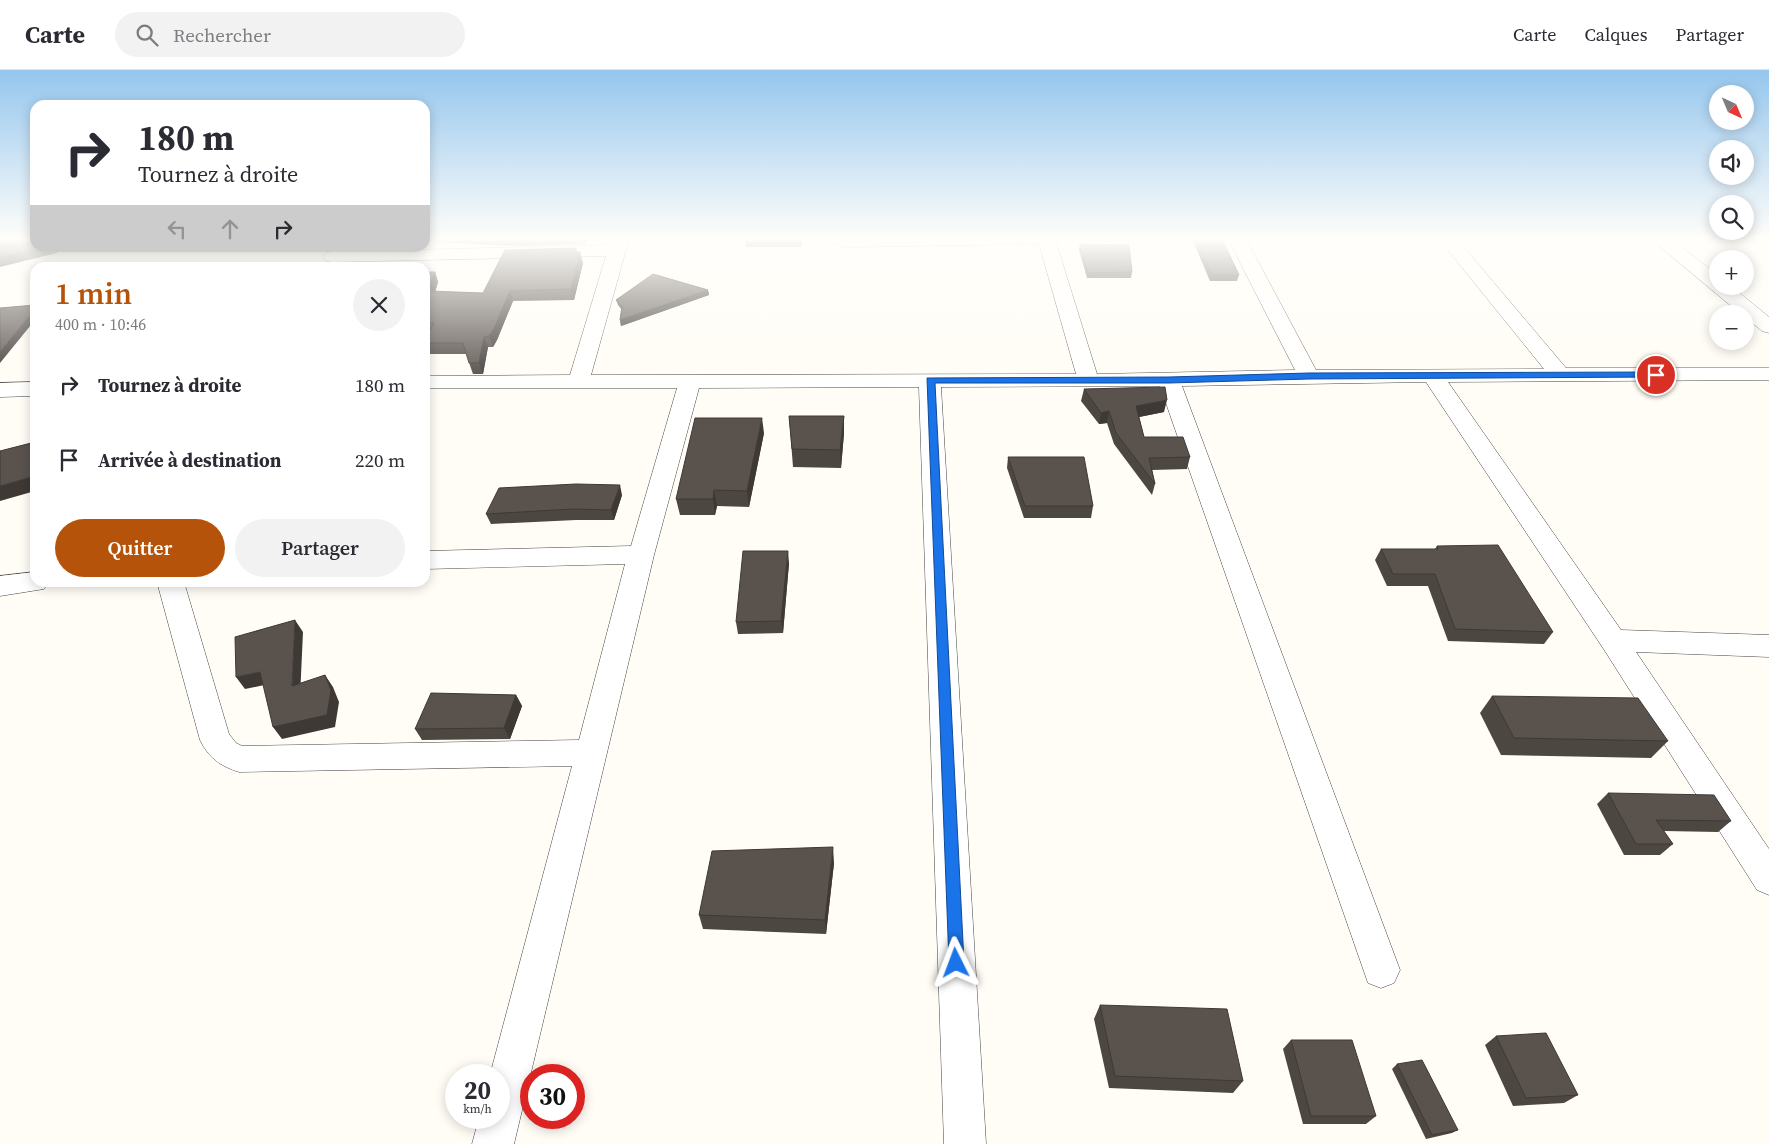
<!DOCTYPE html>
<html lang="fr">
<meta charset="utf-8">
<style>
:root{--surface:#fff;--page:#f2f2f3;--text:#2b2b33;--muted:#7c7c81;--line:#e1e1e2;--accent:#b45309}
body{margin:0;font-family:"Source Serif 4",serif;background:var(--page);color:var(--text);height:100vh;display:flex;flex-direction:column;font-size:19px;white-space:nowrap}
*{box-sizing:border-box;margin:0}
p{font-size:16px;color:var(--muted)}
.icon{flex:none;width:28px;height:28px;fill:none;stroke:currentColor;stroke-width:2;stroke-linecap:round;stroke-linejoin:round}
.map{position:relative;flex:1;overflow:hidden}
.panel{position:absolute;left:30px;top:192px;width:400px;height:325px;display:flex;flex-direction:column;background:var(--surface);border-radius:15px;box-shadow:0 2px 12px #0003}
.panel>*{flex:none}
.banner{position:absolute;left:30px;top:30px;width:400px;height:152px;border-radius:15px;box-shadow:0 2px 12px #0003;background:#fff;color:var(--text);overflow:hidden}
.needle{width:32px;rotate:136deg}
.buttons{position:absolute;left:1709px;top:15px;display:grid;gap:10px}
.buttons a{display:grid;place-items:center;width:45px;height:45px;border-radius:50%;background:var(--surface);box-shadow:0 2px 12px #0003;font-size:25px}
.speed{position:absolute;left:445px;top:994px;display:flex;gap:10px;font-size:25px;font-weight:700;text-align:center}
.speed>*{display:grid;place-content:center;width:65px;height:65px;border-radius:50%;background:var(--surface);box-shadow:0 2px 12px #0003;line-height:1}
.speed small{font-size:12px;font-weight:400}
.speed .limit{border:8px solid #d22;background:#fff;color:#111}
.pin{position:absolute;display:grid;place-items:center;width:42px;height:42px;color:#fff;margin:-21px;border:2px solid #fff;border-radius:50%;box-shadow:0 1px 5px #0007}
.me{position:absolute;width:55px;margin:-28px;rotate:357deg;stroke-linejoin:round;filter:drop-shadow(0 0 4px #0008)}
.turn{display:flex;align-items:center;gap:18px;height:105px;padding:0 25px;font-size:22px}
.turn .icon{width:65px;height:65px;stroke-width:2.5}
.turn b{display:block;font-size:35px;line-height:42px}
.lanes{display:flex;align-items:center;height:48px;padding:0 25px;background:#0003;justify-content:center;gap:25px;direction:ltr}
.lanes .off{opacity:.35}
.round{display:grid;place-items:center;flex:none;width:52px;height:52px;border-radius:26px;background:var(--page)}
.headline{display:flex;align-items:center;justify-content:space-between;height:85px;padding:0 25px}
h1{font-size:30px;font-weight:600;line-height:38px;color:var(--accent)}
.button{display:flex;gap:10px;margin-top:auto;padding:10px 25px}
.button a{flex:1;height:58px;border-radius:30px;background:var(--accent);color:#fff;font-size:20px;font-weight:600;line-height:58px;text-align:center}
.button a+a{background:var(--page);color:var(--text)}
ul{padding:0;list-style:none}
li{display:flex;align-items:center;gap:15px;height:75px;padding:0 25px}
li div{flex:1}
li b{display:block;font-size:19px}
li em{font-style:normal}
header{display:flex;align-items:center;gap:30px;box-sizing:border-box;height:70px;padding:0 25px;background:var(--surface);border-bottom:1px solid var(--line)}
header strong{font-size:24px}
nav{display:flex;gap:28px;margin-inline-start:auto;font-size:18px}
.search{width:350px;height:45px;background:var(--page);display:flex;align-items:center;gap:12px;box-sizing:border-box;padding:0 18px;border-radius:28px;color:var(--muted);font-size:19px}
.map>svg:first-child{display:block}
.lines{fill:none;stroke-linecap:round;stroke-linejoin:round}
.minor-casing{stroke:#444;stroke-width:1}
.minor{fill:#fff;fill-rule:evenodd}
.wall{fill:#4d4742}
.shaded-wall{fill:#3f3936}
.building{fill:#5a524d;stroke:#3f3936}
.route{fill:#1a73e8;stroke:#114b97}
</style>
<header>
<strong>Carte</strong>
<div class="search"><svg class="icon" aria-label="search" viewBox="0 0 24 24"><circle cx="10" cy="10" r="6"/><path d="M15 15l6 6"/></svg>Rechercher</div>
<nav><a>Carte</a><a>Calques</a><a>Partager</a></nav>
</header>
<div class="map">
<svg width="1769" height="1074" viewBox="0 0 1769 1074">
<rect width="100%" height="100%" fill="#fffdf5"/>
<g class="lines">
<g class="minor-casing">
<path id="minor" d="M 611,169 L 629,169 L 591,305 L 1076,304 L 1039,174 L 846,177 L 830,173 L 827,169 L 1055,169 L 1097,304 L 1295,300 L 1228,169 L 1246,169 L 1316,300 L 1544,299 L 1439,169 L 1457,169 L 1566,298 L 1769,298 L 1769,310 L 1448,312 L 1621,560 L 1769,565 L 1769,587 L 1636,582 L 1769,779 L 1769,825 L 1757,820 L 1603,578 L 1426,312 L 1182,316 L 1400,900 L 1394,913 L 1381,918 L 1368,913 L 1160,316 L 941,317 L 986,1074 L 944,1074 L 919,317 L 699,318 L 654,485 L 514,1074 L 472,1074 L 479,1048 L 499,1048 L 499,1005 L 490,1005 L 572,696 L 239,702 C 220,696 209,688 200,670 L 157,512 L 184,512 L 229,664 L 236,673 L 242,676 L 579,670 L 625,494 L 425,499 L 425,481 L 631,476 L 677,318 L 425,318 L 425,306 L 570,305 L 606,186 L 332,192 L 326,191 L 323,187 L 326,183 L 332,182 L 609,175 Z
M 1651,169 L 1671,169 L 1718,205 L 1718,216 L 1731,216 L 1769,247 L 1769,263 L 1762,261 L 1745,247 L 1745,244 L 1741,244 Z
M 35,312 L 35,326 L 0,327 L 0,313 Z
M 35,502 L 35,512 L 48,512 L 44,519 L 0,526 L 0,506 Z"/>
</g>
<use href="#minor" class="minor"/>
</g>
<path class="wall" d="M 436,169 L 587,169 L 585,174 L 514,176 L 437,172 Z
M 745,169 L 803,169 L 801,177 L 746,177 Z
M 1192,169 L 1222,169 L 1239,205 L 1237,211 L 1210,211 Z
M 1080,174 L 1132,202 L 1131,208 L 1087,208 L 1079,180 Z
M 577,182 L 583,193 L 574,230 L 513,231 L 497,270 L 493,277 L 488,277 L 483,304 L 473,304 L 466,284 L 427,284 L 425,278 L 425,270 L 428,264 L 425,264 L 425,202 L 435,202 L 438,212 L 435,222 L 483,223 Z
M 708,220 L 709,225 L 621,256 L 620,250 L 622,240 L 618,235 L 616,230 Z
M 1084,319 L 1164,342 L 1139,347 L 1144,367 L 1190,387 L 1187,399 L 1152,400 L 1155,414 L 1152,425 L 1114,374 L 1107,353 L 1099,354 L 1081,331 Z
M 789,346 L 844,346 L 844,363 L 841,398 L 793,397 Z
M 764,363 L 749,437 L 717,436 L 715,445 L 680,445 L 676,429 Z
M 1008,387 L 1093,436 L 1091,448 L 1024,448 L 1007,398 Z
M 622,425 L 614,450 L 576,450 L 491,454 L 486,444 Z
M 1437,476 L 1553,562 L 1544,574 L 1448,571 L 1428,516 L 1387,516 L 1375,490 L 1381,479 L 1435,479 Z
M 789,493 L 783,563 L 738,564 L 736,552 Z
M 516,625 L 522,636 L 510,669 L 422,670 L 415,659 Z
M 1492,626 L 1668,671 L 1651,688 L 1501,685 L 1480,643 Z
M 1608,723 L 1731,751 L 1718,762 L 1664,761 L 1673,774 L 1660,785 L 1624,785 L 1597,734 Z
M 834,793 L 826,864 L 703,859 L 699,845 Z
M 1100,935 L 1243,1011 L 1233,1023 L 1109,1018 L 1094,949 Z
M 1496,966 L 1578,1025 L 1564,1033 L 1513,1036 L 1485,975 Z
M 1291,970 L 1376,1046 L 1366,1054 L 1303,1054 L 1283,979 Z
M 1397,994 L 1458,1060 L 1452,1063 L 1426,1069 L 1392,999 Z"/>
<path class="shaded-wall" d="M 584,169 L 587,169 L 585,174 Z
M 801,169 L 803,169 L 801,177 Z
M 44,178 L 63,178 L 57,183 L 0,197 L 0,187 Z
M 576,178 L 579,188 L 580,182 L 583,193 L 574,230 L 571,219 L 575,182 Z
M 435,202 L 438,212 L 432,232 L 428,221 Z
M 708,220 L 709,225 L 621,256 L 620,250 Z
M 510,221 L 513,231 L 497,270 L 493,277 L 489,266 Z
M 35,239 L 35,250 L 0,293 L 0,282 Z
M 484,267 L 488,277 L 483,304 L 479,293 Z
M 1167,330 L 1164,342 L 1134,348 L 1136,336 Z
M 1109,341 L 1107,353 L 1099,354 L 1101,343 Z
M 844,346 L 844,363 L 841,398 L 840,380 Z
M 762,348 L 764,363 L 749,437 L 747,421 Z
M 35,406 L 35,421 L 0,431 L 0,416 Z
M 620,415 L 622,425 L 614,450 L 611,440 Z
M 714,420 L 717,436 L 715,445 L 713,429 Z
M 788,481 L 789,493 L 783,563 L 781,551 Z
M 295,550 L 303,562 L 300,627 L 292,616 Z
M 260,602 L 269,614 L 245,619 L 236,607 Z
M 325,605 L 333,617 L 339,632 L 335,657 L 282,669 L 273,657 Z
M 516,625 L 522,636 L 510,669 L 504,658 Z
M 833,777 L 834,793 L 826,864 L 825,850 Z"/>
<path class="building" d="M 0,169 L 35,169 L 35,178 L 44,178 L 0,187 Z
M 1196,169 L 1222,169 L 1239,205 L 1212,205 Z
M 1080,174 L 1129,175 L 1132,202 L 1088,203 Z
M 576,178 L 575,182 L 580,182 L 571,219 L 510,221 L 494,259 L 489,266 L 484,267 L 479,293 L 469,293 L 463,273 L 425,273 L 425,270 L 434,253 L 425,253 L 425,202 L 435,202 L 428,221 L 483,223 L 505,180 Z
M 653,204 L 708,220 L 620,250 L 622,236 L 616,230 Z
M 35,235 L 35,239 L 0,282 L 0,238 Z
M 1165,317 L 1167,330 L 1136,336 L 1144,367 L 1183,367 L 1190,387 L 1149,388 L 1155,414 L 1116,363 L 1109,341 L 1101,343 L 1084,319 Z
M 789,346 L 844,346 L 840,380 L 792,379 Z
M 695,348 L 762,348 L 747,421 L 714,420 L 713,429 L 676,429 Z
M 35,372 L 35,406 L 0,416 L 0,381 Z
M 1008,387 L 1084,387 L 1093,436 L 1025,436 Z
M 576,414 L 620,415 L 611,440 L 573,439 L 486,444 L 499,418 Z
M 1498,475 L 1553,562 L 1455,559 L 1435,504 L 1393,504 L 1381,479 L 1438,479 L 1437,476 Z
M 743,481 L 788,481 L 781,551 L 736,552 Z
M 295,550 L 292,616 L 325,605 L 331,620 L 327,645 L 273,657 L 260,602 L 236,607 L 235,567 Z
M 431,623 L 516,625 L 504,658 L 415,659 Z
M 1492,626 L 1638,628 L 1668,671 L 1514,668 Z
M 1608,723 L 1714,725 L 1731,751 L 1656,750 L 1673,774 L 1636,774 Z
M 833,777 L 825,850 L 699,845 L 712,781 Z
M 1100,935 L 1227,939 L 1243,1011 L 1115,1006 Z
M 1546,963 L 1578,1025 L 1526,1028 L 1496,966 Z
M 1291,970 L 1352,970 L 1376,1046 L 1311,1046 Z
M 1422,990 L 1458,1060 L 1432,1065 L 1397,994 Z"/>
<linearGradient id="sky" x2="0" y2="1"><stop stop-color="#95c6ee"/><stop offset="0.53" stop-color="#fffefa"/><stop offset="1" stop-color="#fffefa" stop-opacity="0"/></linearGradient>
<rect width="1769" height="319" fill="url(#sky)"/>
<path class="route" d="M 1656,302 L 1660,305 L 1659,307 L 1309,309 L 1169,313 L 935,313 L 964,893 L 962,898 L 956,900 L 951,898 L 949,893 L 927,308 L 1169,307 L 1309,303 Z"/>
</svg>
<div class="buttons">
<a><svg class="needle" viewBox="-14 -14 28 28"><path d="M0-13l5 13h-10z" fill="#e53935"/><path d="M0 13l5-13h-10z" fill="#7c7c81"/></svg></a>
<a><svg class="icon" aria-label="sound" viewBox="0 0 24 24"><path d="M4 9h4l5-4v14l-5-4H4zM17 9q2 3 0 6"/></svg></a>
<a><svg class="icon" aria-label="search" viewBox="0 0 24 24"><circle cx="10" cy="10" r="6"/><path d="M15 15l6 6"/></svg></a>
<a>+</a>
<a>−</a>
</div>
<div class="speed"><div>20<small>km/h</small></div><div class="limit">30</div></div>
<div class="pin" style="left:1656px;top:305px;background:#d93025"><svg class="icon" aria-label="arrive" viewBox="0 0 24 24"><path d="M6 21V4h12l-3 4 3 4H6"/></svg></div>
<svg class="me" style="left:956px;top:893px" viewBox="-20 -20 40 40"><path d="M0-17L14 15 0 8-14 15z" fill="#1a73e8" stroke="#fff" stroke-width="4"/></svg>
<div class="banner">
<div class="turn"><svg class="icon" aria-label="right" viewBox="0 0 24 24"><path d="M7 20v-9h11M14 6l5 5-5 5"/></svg><div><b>180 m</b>Tournez à droite</div></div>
<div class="lanes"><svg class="icon off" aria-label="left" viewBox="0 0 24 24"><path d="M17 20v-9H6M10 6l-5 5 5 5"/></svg><svg class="icon off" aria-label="ahead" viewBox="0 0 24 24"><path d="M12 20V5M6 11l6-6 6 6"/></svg><svg class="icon" aria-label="right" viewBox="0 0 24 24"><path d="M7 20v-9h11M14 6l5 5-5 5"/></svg></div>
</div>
<section class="panel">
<div class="headline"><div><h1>1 min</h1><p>400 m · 10:46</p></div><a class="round"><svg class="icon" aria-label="close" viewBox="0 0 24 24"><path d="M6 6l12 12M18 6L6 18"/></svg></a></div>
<ul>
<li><svg class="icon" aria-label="right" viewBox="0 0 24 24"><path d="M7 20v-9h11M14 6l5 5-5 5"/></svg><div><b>Tournez à droite</b></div><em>180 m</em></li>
<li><svg class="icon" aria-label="arrive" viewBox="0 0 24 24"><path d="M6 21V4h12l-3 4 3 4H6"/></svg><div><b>Arrivée à destination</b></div><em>220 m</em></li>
</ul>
<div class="button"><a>Quitter</a><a>Partager</a></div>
</section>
</div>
